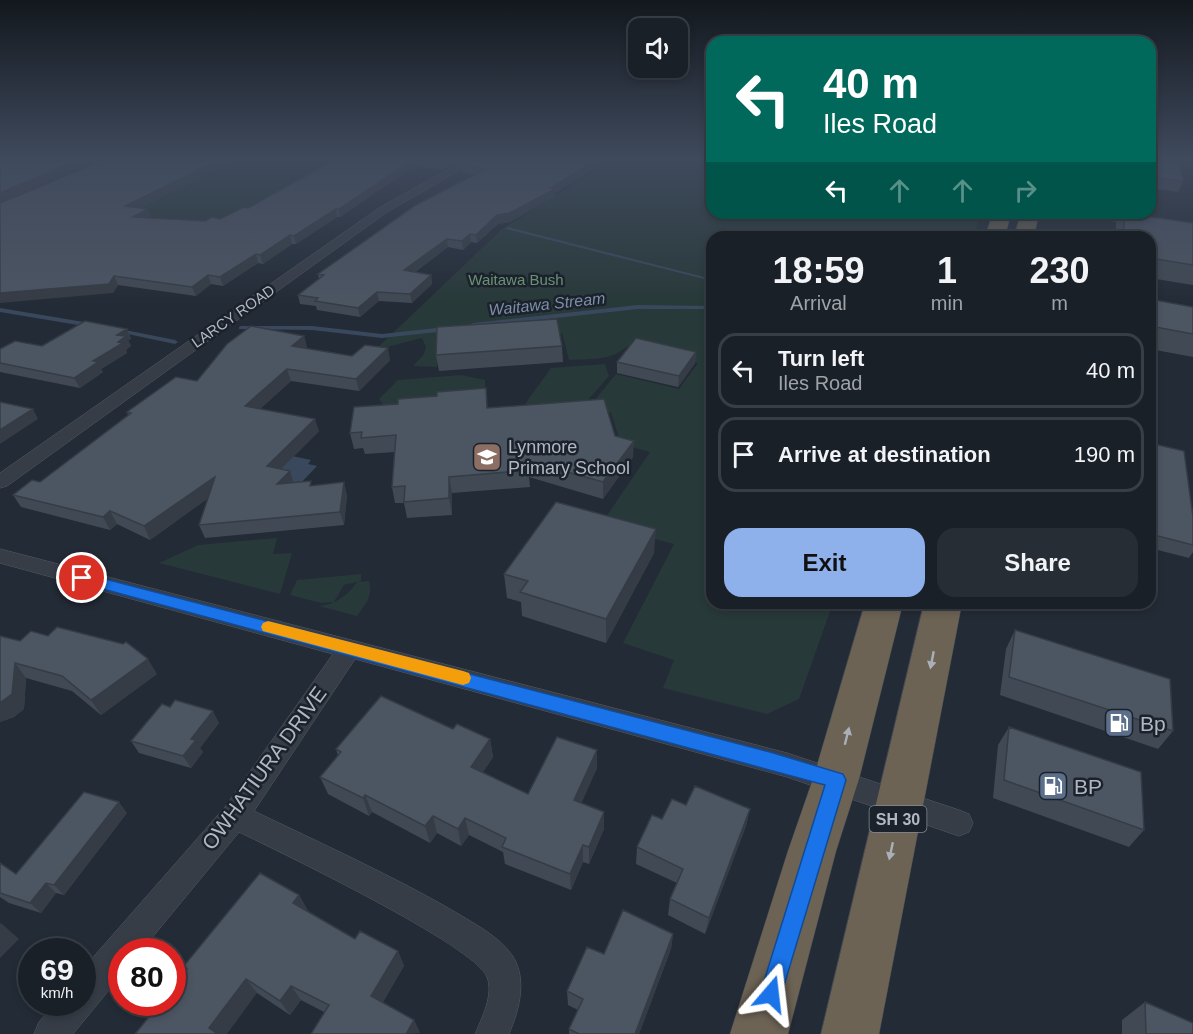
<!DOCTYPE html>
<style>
:root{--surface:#1a2028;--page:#272d34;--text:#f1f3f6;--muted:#9fa3a8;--line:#383e45;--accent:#8eb0eb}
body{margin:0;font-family:Helvetica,sans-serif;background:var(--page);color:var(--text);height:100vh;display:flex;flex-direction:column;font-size:22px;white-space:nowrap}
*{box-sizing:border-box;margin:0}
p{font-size:20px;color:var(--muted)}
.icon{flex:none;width:33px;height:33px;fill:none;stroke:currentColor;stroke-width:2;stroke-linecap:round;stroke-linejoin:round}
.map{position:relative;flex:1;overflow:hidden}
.details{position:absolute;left:706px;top:231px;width:450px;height:378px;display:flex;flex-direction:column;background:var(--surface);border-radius:18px;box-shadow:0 3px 9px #0003,0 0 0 2px var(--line)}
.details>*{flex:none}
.guide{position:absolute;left:706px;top:36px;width:450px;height:183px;border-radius:18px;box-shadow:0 3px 9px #0003,0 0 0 2px var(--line);background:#00695c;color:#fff;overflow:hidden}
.buttons{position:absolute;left:628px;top:18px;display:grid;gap:12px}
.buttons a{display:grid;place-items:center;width:60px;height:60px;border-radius:12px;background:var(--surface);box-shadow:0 3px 9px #0003,0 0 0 2px var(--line);font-size:30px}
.speed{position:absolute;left:18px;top:938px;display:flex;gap:12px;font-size:30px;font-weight:700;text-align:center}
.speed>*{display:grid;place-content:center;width:78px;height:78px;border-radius:50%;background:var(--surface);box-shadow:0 3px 9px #0003,0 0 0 2px var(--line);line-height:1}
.speed small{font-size:15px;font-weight:400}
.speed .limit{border:9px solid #d22;background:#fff;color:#111}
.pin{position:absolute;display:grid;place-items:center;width:51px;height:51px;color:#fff;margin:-26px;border:3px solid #fff;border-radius:50%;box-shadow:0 2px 6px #0007}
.me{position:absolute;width:66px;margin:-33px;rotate:17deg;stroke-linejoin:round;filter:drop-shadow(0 0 4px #0008)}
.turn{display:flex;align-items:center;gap:21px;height:126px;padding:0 18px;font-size:27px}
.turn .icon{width:78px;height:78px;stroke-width:2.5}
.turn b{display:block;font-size:42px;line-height:51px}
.lanes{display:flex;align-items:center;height:57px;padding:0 18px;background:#0003;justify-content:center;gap:30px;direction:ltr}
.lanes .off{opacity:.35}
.eta{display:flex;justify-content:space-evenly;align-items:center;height:102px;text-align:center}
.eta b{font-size:36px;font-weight:800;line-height:42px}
.action{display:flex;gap:12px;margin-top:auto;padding:12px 18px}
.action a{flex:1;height:69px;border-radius:18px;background:var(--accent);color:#111;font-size:24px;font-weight:800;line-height:69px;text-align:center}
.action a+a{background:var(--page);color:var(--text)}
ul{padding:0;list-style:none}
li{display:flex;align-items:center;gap:18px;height:75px;margin:0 12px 9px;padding:0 6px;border:3px solid var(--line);border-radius:18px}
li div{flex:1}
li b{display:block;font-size:22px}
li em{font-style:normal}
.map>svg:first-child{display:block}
.green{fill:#283939}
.water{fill:#3a485d}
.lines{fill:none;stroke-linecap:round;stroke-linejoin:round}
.stream{fill:#3a485d;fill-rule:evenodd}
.street-casing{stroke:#545b65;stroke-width:1}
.highway-casing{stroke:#414852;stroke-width:1}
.street{fill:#373d47;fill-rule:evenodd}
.highway{fill:#6c6355;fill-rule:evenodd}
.wall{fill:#414954}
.shaded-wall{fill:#353c45}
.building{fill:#4c5562;stroke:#353c45;stroke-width:1.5}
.oneway{fill:#aab0b8}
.route{fill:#1a73e8;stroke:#114b97;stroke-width:1.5}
.slow{fill:#f59e0b}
.labels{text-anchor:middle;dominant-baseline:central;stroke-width:5;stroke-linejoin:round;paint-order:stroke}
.far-park-label{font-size:15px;fill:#6b9175;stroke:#1c222c}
.far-street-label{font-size:15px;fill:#b1b8c3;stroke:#1c222c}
.far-water-label{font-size:16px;font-style:italic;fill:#7c8ea8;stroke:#1c222c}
.shield{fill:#1c222c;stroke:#848b96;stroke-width:1.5}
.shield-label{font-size:16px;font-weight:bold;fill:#b1b8c3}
.poi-label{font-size:18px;fill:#b1b8c3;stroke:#1c222c;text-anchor:start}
.near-poi-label{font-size:21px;fill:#b1b8c3;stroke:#1c222c;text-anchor:start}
.near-street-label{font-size:21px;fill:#b1b8c3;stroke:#1c222c}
</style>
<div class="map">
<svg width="1193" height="1034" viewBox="0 0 1193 1034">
<rect width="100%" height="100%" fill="#232b36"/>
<path class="green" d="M 234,160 L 344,160 L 220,226 L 129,214 Z
M 612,160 L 712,160 L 712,213 L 981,213 L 973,237 L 712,237 L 712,603 L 833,603 L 799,699 L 767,714 L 663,688 L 674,660 L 623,643 L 674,544 L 628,532 L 606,517 L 650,452 L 621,444 L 611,413 L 589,407 L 616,374 L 679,389 L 698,363 L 627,346 C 613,361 588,359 569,360 L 562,333 L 438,342 L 437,367 L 413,366 L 424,354 L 426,347 L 422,338 L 375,350 L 502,229 Z
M 605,364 L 609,376 L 581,408 L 525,404 L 551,368 Z
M 461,375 L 485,380 L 485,394 L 385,407 L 379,399 L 398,380 Z
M 277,538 L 273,554 L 292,553 L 280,594 L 159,563 L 198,545 Z
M 361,574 L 361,581 L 344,585 L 334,602 L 321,603 L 290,595 L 297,580 Z
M 369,581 C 373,597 366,603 357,616 L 319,606 C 336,604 347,596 357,582 Z"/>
<path class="water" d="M 273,452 L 311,460 L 308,464 L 317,466 L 299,485 L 241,472 Z"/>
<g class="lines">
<path class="stream" d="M 508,227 L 712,279 L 712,281 L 506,229 L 506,228 Z
M 638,305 L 712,306 L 712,309 L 638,309 L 473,327 L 470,325 L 473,323 Z
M 0,308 L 90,323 L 93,325 L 90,327 L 0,312 Z
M 241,326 L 312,326 L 382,334 L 446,327 L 449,329 L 446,331 L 382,338 L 312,330 L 239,329 L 239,327 Z
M 120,329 L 175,340 L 178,342 L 175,344 L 118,332 L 118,330 Z"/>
<g class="street-casing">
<path id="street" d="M 465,160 L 478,160 L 387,212 L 7,486 L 0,488 L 0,473 L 379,208 Z
M 0,549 L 787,753 L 959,810 L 969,814 L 973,823 L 969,832 L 959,836 L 787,777 L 355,659 L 254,811 C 320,843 387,873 450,909 C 471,922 498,935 512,955 C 528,979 519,1010 509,1034 L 475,1034 C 482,1018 494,994 487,977 C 476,946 278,851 239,832 L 141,951 L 122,951 L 122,974 L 73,1034 L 34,1034 L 39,1022 L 56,1002 L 82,1002 L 82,970 L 225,807 L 333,654 L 0,563 Z"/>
</g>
<g class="highway-casing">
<path id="highway" d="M 993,213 L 1011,213 L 1005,237 L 985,237 Z
M 1021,213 L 1039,213 L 1034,237 L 1014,237 Z
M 865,603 L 903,603 L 859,779 L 836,851 L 788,1034 L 730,1034 L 788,851 L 813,779 Z
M 924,603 L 962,603 L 879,1034 L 821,1034 Z"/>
</g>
<use href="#street" class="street"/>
<use href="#highway" class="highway"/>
</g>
<path class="wall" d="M 104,160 L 235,160 L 141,208 L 148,209 L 151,217 L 150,218 L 205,221 L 220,219 L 248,208 L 334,160 L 460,160 L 443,170 L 419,166 L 404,173 L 340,217 L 337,217 L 296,244 L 292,244 L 263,264 L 258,263 L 223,286 L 211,284 L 196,296 L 118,285 L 113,293 Z
M 469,160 L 608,160 L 555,193 L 555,196 L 510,222 L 498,224 L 477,243 L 471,242 L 463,250 L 448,247 L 415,272 L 431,275 L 432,284 L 412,303 L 379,301 L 360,317 L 317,310 L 316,306 L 300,304 L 298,295 L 319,279 L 318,274 L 476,175 L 461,172 L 460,165 Z
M 1150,160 L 1183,181 L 1178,192 L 1151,188 Z
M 1084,213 L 1136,213 L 1138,215 L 1193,223 L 1193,285 L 1150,278 L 1150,237 L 1116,237 L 1116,222 L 1084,217 Z
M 1150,299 L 1193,307 L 1193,357 L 1150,349 Z
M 127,329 L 131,339 L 128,340 L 131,346 L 126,350 L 127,353 L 101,369 L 103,372 L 80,388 L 0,372 L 0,349 L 42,346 Z
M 304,336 L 307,348 L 306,348 L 352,356 L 390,360 L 359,391 L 291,381 L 260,409 L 319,431 L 281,469 L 290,471 L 293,482 L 312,486 L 347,495 L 344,525 L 205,538 L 199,525 L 208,498 L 150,540 L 117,524 L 110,530 L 21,507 L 13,495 L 40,482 L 128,415 L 127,412 L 197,381 Z
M 562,346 L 563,362 L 439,371 L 436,355 Z
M 696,352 L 695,363 L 678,387 L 617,373 L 617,362 Z
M 487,408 L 615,436 L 633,457 L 603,499 L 529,477 L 530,487 L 452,493 L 452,515 L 407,518 L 404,503 L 395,503 L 392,487 L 395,452 L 365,454 L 363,448 L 354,449 L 350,433 Z
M 1150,443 L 1193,545 L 1193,552 L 1189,558 L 1150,548 Z
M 654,553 L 606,643 L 522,616 L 521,602 L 507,598 L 504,574 Z
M 1015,630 L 1173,731 L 1158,749 L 1000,695 L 1006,649 Z
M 0,636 L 20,641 L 157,674 L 101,715 L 72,691 L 26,678 L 24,709 L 14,717 L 0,722 Z
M 170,707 L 219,723 L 200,748 L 203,752 L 191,768 L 139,753 L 131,741 Z
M 1009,727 L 1144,830 L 1129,847 L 993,798 L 998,745 Z
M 453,729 L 490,739 L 493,757 L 483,772 L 528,794 L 597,768 L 581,803 L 604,829 L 589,864 L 583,862 L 571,890 L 505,864 L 503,852 L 469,835 L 461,846 L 437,833 L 430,843 L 372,812 L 369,816 L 328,794 L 320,777 L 338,756 L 336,749 Z
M 686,805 L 750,809 L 746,826 L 705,934 L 668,915 L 670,899 L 677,883 L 636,864 L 637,847 L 662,819 Z
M 127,813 L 64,895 L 56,893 L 41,913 L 9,903 L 0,897 L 0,863 L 16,874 Z
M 299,895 L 308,911 L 355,939 L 398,951 L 404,966 L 383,1002 L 414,1020 L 420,1033 L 324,1012 L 301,1000 L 290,1015 L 257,993 L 186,970 L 183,967 Z
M 673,934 L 671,949 L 639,1034 L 569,1034 L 569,1029 L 578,1010 L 568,1005 L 567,991 L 604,954 Z
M 1145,1002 L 1193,1034 L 1122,1034 L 1122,1020 Z"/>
<path class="shaded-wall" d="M 79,160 L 99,160 L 0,203 L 0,193 Z
M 219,160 L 235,160 L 128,214 L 125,206 Z
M 414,160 L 418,160 L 419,166 L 404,173 L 340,217 L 339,209 L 403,166 Z
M 446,160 L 460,160 L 443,170 L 442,162 Z
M 596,160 L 608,160 L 555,193 L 555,196 L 510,222 L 498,224 L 477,243 L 476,235 L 497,215 L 551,188 Z
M 148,209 L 151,217 L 136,225 L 133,217 Z
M 336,209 L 337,217 L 296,244 L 294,236 Z
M 470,234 L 471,242 L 463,250 L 462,241 Z
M 290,235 L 292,244 L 263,264 L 260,255 Z
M 447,239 L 448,247 L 406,278 L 404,270 Z
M 256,254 L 258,263 L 223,286 L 220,277 Z
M 208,275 L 211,284 L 196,296 L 192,287 Z
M 431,275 L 432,284 L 412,303 L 410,294 Z
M 114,276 L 118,285 L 113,293 L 0,303 L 0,293 Z
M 377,292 L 379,301 L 360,317 L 358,308 Z
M 127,329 L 131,339 L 128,340 L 131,346 L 126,350 L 127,353 L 101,369 L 103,372 L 80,388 L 74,378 L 93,361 L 117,335 Z
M 304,336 L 307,348 L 295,357 L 292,346 Z
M 388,348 L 390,360 L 359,391 L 356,379 Z
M 696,352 L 695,363 L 678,387 L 679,376 Z
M 287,369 L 291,381 L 249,419 L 245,406 Z
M 33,409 L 38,419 L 0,444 L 0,430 Z
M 315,419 L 319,431 L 271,479 L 267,466 Z
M 634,441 L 633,457 L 603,499 L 603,482 Z
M 290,471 L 294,484 L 277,484 Z
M 215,477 L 220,490 L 150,540 L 144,526 Z
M 449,477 L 452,493 L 452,515 L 449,498 Z
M 344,482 L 347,495 L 344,525 L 340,512 Z
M 110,511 L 117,524 L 110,530 L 103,517 Z
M 656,529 L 654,553 L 606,643 L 606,619 Z
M 148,659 L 157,674 L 101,715 L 91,700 Z
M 15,663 L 26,678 L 24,709 L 14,717 L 0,722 L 0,703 Z
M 213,711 L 219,723 L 200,748 L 203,752 L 191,768 L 183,756 L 191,739 Z
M 490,739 L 493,757 L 474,785 L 471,767 Z
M 597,750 L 597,768 L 575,818 L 574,800 Z
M 365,795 L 372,812 L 369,816 L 363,798 Z
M 119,802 L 127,813 L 64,895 L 54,885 Z
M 750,809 L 746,826 L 705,934 L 709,918 Z
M 604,812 L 604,829 L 589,864 L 589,847 Z
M 433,816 L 437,833 L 430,843 L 425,826 Z
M 465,818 L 469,835 L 461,846 L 458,829 Z
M 583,845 L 583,862 L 571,890 L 570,874 Z
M 46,883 L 56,893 L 41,913 L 30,903 Z
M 299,895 L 308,911 L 293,903 Z
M 1,923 L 19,939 L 0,958 L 0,924 Z
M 673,934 L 671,949 L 639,1034 L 635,1034 Z
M 398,951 L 404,966 L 378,1010 L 371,996 Z
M 246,979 L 257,993 L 227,1034 L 215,1034 L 209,1028 Z
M 291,986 L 301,1000 L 290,1015 L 280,1001 Z
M 414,1020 L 420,1033 L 406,1034 Z"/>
<path class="building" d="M 0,160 L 79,160 L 0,193 Z
M 104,160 L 219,160 L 125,206 L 148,209 L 133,217 L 205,221 L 212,217 L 220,219 L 244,207 L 248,208 L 334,160 L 414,160 L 403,166 L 339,209 L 336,209 L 294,236 L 290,235 L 260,255 L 256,254 L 220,277 L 208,275 L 192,287 L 114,276 L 109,284 L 0,293 L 0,203 Z
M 429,160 L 446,160 L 442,162 Z
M 469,160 L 596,160 L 551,188 L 555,189 L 510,213 L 497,215 L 476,235 L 470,234 L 462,241 L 447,239 L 404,270 L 431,275 L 410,294 L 377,292 L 358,308 L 315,301 L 318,298 L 298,295 L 324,275 L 318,274 L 416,205 L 486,169 L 460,165 Z
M 1150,160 L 1179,160 L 1183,181 L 1156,178 L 1154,163 L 1150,163 Z
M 1124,213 L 1136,213 L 1138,215 L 1193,223 L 1193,265 L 1150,258 L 1150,237 L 1124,237 Z
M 1150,299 L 1193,307 L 1193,334 L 1150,326 Z
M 557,319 L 562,346 L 436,355 L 437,327 Z
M 85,321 L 127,329 L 117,335 L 126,336 L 118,342 L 123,343 L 93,361 L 98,362 L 74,378 L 0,363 L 0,349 L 15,341 L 42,346 Z
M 251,326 L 304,336 L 292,346 L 352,356 L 365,345 L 388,348 L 356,379 L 287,369 L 245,406 L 315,419 L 267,466 L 290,471 L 277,484 L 311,481 L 310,486 L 344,482 L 340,512 L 199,525 L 215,477 L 144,526 L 110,511 L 103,517 L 13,495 L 32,480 L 40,482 L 131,413 L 127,412 L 176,377 L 197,381 L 227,344 Z
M 636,338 L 696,352 L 679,376 L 617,362 Z
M 486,388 L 487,408 L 604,399 L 615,436 L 634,441 L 603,482 L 528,461 L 529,470 L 449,477 L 449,498 L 404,502 L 405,486 L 392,487 L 396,435 L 361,438 L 362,432 L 350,433 L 354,407 L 398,404 L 398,399 L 437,396 L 437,392 Z
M 0,402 L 33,409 L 0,430 Z
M 1150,443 L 1184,451 L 1193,517 L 1193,545 L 1150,534 Z
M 556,502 L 656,529 L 606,619 L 520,592 L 528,581 L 504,574 Z
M 57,627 L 123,644 L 126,642 L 148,659 L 91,700 L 62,676 L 15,663 L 12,694 L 0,703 L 0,636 L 20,641 L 31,631 L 48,636 Z
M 1015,630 L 1170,679 L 1173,731 L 1009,677 Z
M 381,696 L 453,729 L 457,724 L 490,739 L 471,767 L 528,794 L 557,737 L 597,750 L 574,800 L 604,812 L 589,847 L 583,845 L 570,874 L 502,847 L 506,838 L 465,818 L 458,829 L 433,816 L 425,826 L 365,795 L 363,798 L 320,777 L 341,752 L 336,749 Z
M 175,700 L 213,711 L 191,739 L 196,740 L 183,756 L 131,741 L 162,704 L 170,707 Z
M 1009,727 L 1141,772 L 1144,830 L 1004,780 Z
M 695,786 L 750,809 L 709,918 L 670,899 L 683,869 L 637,847 L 652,815 L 662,819 L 672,799 L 686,805 Z
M 84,792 L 119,802 L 54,885 L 46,883 L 30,903 L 0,893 L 0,863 L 16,874 Z
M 260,873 L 299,895 L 293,903 L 355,939 L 360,931 L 398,951 L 371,996 L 414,1020 L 406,1034 L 311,1034 L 329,1005 L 291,986 L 280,1001 L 246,979 L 209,1028 L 218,1034 L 135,1034 L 161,1002 L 172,1002 L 172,987 L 187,969 L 183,967 Z
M 623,910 L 673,934 L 635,1034 L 579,1034 L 569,1029 L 583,999 L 567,991 L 587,947 L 604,954 Z
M 1145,1002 L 1193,1023 L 1193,1034 L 1146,1034 Z"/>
<defs><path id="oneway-solid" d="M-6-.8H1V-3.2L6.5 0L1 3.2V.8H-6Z" transform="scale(1.5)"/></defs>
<g class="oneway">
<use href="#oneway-solid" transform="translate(932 660) rotate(101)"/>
<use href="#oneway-solid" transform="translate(847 736) rotate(-76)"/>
<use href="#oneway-solid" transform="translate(891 851) rotate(102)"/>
</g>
<linearGradient id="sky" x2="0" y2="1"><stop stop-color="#13181e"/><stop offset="0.52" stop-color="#3f4a5d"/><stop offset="1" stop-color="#3f4a5d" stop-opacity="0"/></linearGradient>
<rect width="1193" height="305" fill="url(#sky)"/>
<path class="route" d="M 82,573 L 770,752 L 843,774 L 846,780 L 779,1002 L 771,1005 L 763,1002 L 760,994 L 825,785 L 77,582 L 75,578 Z"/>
<path class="slow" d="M 268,621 L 463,671 L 469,673 L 471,678 L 469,683 L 463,685 L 263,631 L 261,627 L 263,623 Z"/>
<defs>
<g id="school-square" transform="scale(1.5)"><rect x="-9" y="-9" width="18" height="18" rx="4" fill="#8d6e63" stroke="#1c222c"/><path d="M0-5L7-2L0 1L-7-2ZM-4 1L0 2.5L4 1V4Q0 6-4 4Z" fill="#fff"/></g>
<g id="fuel-square" transform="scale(1.5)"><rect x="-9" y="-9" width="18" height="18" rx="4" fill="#5c6f8a" stroke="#1c222c"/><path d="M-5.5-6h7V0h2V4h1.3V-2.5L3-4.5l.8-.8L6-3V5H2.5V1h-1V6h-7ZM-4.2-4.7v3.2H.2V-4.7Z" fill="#fff"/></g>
</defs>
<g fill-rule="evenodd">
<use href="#school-square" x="487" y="457"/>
<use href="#fuel-square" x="1119" y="723"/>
<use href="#fuel-square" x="1053" y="786"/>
</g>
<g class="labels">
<g class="far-park-label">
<text x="516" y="279">Waitawa Bush</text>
</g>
<g class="far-street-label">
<text transform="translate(233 316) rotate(-35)">LARCY ROAD</text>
</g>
<g class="far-water-label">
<text transform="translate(547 304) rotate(-6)">Waitawa Stream</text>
</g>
<rect class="shield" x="869.5" y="806" width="57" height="26" rx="4.5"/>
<g class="shield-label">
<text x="898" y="819">SH 30</text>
</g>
<g class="poi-label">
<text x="508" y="447">Lynmore<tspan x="508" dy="21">Primary School</tspan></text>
</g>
<g class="near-poi-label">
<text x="1140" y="723">Bp</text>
<text x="1074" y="786">BP</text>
</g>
<g class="near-street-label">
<text transform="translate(264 768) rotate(-54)">OWHATIURA DRIVE</text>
</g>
</g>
</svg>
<div class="buttons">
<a><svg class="icon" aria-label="sound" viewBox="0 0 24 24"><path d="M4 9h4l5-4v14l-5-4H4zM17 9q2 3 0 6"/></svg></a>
</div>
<div class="speed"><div>69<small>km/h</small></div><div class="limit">80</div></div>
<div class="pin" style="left:82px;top:578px;background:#d93025"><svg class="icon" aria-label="arrive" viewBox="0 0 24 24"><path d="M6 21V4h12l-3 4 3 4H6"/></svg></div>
<svg class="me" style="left:771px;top:994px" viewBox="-20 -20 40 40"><path d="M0-17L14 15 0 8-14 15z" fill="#1a73e8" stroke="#fff" stroke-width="4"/></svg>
<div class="guide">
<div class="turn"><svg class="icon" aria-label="left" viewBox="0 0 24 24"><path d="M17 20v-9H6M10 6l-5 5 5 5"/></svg><div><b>40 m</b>Iles Road</div></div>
<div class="lanes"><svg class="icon" aria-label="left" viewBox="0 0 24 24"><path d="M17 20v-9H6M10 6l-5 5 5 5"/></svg><svg class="icon off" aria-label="ahead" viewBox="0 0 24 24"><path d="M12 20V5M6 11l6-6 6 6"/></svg><svg class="icon off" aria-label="ahead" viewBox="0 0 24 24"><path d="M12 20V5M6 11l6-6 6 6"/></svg><svg class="icon off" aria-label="right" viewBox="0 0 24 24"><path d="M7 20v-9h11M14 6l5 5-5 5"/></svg></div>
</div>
<section class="details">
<div class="eta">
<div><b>18:59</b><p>Arrival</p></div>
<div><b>1</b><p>min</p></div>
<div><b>230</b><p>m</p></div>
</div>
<ul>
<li><svg class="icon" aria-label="left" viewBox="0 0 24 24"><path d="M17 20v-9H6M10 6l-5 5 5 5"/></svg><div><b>Turn left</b><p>Iles Road</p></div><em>40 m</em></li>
<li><svg class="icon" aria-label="arrive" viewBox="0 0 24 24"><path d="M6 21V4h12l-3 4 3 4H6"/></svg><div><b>Arrive at destination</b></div><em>190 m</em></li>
</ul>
<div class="action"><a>Exit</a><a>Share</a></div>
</section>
</div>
